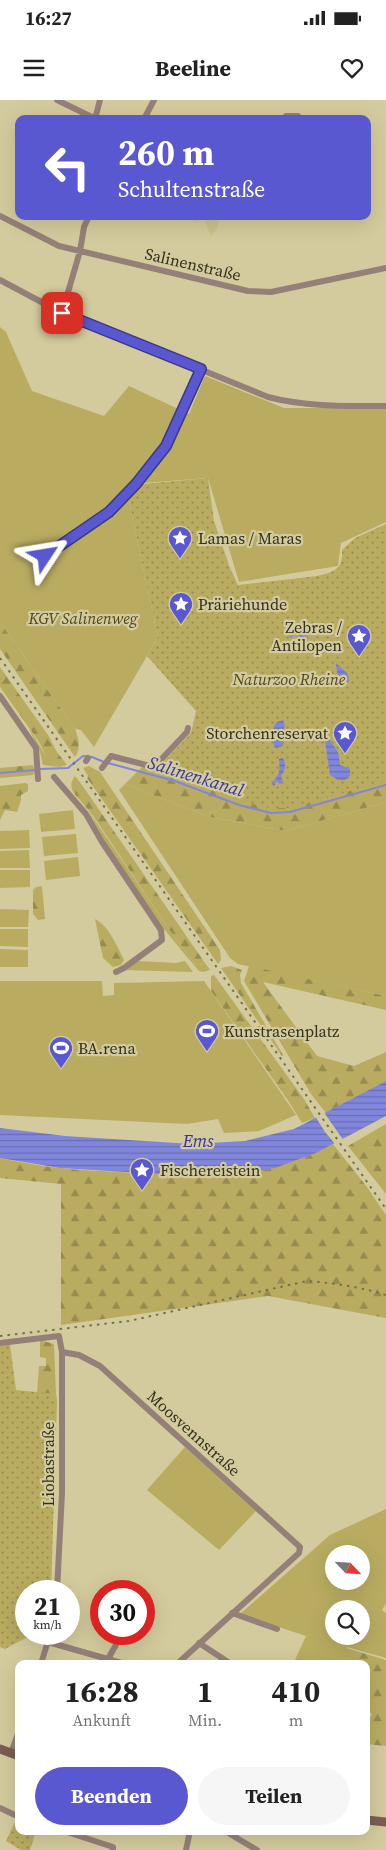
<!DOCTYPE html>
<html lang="de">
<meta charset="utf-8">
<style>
:root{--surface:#fff;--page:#f6f6f6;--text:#222;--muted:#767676;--accent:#5a58d0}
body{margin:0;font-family:"Source Serif 4",serif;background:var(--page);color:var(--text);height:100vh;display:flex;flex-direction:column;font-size:19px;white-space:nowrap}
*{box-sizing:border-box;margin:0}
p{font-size:16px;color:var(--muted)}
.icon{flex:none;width:28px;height:28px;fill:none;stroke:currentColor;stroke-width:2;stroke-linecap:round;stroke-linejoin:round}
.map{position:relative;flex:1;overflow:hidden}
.side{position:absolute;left:15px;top:1560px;width:355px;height:175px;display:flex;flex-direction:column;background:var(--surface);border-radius:10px;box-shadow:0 5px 20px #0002}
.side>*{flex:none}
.banner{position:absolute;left:15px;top:15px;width:356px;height:105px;border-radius:10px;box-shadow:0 5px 20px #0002;background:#5a58d0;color:#fff;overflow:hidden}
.needle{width:32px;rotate:115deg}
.tools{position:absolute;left:325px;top:1445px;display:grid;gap:10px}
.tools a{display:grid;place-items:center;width:45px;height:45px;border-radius:50%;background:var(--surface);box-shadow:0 5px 20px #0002;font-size:25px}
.speed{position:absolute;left:15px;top:1480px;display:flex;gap:10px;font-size:25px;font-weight:700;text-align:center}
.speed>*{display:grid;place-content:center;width:65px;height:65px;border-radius:50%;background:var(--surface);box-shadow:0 5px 20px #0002;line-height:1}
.speed small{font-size:12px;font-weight:400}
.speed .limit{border:8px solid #d22;background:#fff;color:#111}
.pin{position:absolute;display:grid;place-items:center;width:42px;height:42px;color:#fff;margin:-21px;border-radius:10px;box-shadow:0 2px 8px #0006}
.me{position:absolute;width:55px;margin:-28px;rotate:57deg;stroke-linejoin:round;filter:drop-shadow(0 0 4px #0008)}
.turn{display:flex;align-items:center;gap:18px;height:105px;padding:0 20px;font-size:22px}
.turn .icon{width:65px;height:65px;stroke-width:2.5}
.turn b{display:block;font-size:35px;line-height:42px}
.eta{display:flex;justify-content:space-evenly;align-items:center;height:85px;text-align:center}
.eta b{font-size:30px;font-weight:700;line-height:35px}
.primary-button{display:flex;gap:10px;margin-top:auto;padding:10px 20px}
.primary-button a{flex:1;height:58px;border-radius:30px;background:var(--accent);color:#fff;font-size:20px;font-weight:700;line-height:58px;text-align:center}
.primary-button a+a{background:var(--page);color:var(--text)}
.status{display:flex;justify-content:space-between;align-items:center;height:35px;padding:0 25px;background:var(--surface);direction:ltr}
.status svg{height:14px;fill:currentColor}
header{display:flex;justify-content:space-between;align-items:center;height:65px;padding:0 20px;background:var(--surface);font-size:22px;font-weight:700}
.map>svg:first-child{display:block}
.built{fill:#cdc38d}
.green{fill:#b9ac61;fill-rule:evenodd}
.forest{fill:url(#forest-firs)}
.park{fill:url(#park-dots)}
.water{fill:url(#water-rules)}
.pier{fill:#d3cb9d}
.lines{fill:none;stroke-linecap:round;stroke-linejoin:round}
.stream{stroke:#8086db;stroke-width:2}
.minor{stroke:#958079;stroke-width:6}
.secondary{stroke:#7a5c52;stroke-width:9}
.rail{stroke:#757052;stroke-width:2;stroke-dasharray:2.5 5;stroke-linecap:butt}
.route-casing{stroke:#3a3987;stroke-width:12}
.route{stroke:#5a58d0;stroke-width:9}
.labels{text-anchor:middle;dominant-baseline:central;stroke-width:4.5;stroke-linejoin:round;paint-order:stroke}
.street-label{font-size:16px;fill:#33301d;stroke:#d3cb9d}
.poi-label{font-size:16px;fill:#33301d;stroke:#d3cb9d;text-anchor:start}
.park-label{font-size:16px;font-style:italic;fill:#4f471d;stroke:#d3cb9d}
.water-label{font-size:18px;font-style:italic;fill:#3a3597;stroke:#d3cb9d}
</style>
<div class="status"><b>16:27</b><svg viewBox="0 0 49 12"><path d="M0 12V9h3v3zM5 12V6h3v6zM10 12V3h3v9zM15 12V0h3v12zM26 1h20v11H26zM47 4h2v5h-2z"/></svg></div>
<header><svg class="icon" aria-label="menu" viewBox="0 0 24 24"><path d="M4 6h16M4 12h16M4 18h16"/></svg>Beeline<svg class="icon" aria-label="heart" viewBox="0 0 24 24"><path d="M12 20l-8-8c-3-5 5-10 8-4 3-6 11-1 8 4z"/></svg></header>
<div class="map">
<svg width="386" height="1750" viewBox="0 0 386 1750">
<defs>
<pattern id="forest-firs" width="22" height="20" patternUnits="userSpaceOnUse" patternTransform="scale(1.25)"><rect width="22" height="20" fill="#b9ac61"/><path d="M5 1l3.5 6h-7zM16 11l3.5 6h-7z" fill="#978c4f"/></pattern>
<pattern id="park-dots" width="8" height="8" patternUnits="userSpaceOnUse" patternTransform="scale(1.25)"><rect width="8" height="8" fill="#b9ac61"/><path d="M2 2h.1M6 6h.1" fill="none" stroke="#978c4f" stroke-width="1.8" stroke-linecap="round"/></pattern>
<pattern id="water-rules" width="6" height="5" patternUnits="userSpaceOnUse" patternTransform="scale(1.25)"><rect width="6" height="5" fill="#8086db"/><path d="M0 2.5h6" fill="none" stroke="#696eb1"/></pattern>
</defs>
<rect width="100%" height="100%" fill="#d3cb9d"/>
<path class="built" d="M 175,116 L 219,116 L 218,127 L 211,137 L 204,120 L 200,119 L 198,122 Z"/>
<path class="green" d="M 0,227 L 6,232 L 32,291 L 104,316 L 129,286 L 189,314 L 205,276 L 284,308 L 386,308 L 386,422 L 341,443 L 338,466 L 239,482 L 208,378 L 142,383 L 41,456 L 46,459 L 90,430 L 128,397 L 158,537 L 94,647 L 81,630 L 75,629 L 0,522 Z
M 29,629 C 39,642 44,659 59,667 L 43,665 L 40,652 Z
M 75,676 L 82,685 L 76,688 L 76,694 L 79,699 C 72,693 68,684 75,676 Z
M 125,684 L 210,717 L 286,731 L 386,702 L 386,896 L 238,864 L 230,858 L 119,690 Z
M 73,710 L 75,729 L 41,732 L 39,714 Z
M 88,710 L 168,828 L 195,864 L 200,865 L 205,863 L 210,870 L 203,872 L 199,871 C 166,833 133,791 108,747 C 101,735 95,722 88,710 Z
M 29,730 L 30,748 L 0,749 L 0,731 Z
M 76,734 L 78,753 L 44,756 L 42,737 Z
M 29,750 L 30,768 L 0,768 L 0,751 Z
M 78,757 L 80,776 L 46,780 L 44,761 Z
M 0,770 L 30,770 L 30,787 L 0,788 Z
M 0,809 L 29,810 L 28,827 L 0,827 Z
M 0,829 L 28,829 L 28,847 L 0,846 Z
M 0,849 L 28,850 L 28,867 L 0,867 Z
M 138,861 L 176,863 L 185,861 L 193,872 L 125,870 Z
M 0,881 L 102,881 L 103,896 L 114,895 L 114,883 L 204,881 L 296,1015 L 259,1031 L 224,1033 L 218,1019 L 187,1024 L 0,1015 Z
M 185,1347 L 256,1411 L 219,1450 L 147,1390 Z
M 386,1409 L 386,1503 L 382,1510 L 386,1513 L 386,1558 L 347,1547 L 342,1564 L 293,1564 L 306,1536 L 240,1514 L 330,1435 ZM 334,1454 L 361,1454 L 361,1481 L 334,1481 ZM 334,1509 L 361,1509 L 361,1536 L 334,1536 Z"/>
<path class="forest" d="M 0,522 L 75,629 C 79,639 81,648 75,657 L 0,549 Z
M 0,567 L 48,635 L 57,652 L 67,665 L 59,667 L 48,660 L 39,642 L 0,587 Z
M 33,665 L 35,672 L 33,675 L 0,678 L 0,668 Z
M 89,666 L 100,672 L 220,850 L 221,860 L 218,864 L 87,678 L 88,676 L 83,668 Z
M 143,666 L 175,675 L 386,679 L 386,702 L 286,731 L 210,717 L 125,684 Z
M 25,683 L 28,684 L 28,691 L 21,695 L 21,700 L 17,712 L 5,710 L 0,720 L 0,686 Z
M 82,685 L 205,863 L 200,865 L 195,864 L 168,828 L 94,717 L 75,694 L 76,687 Z
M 42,786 L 45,819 L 38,820 L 33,814 L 33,790 L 36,787 Z
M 95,819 C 109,826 117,846 124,860 L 121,865 L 113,867 L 103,858 Z
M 231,866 L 242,870 L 240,875 L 241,883 L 283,955 L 282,956 L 221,868 Z
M 249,866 L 386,896 L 386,910 L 263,882 L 317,956 L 354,966 L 386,952 L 386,981 L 326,1013 L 311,994 L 244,881 Z
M 214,875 L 304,999 L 315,1018 L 302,1023 L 287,999 L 211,891 L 211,876 Z
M 386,1024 L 386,1094 L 348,1046 Z
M 333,1044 L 367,1087 L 386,1115 L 386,1218 L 268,1196 L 61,1225 L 61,1084 L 0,1078 L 0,1058 C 20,1062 40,1066 60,1068 C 84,1071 109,1071 133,1073 C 206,1077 266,1080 333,1044 Z
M 40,1240 L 54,1244 L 56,1294 L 37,1293 L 39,1266 L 46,1266 L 46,1258 L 40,1257 Z
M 346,1548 L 386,1560 L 386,1646 L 366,1644 L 366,1625 L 372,1614 L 366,1609 L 366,1564 L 342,1564 Z"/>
<path class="park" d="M 208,378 L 214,421 L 230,468 L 238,485 L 317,476 C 335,471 343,470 342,450 L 355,438 L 386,424 L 386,681 L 289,708 L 269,708 L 241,701 L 155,671 L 191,633 L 196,611 L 147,556 L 158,537 L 128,397 L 142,384 Z
M 10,1244 L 16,1290 L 56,1294 L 57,1301 L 51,1491 L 26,1491 L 26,1534 L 33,1534 L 5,1549 L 0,1547 L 0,1245 Z
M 16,1720 L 19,1721 L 19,1731 L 36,1731 L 30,1750 L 21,1750 L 6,1741 Z"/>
<path class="water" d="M 301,528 L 308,532 L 314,531 L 314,534 L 313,536 L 309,534 L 303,539 L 296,534 L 291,538 L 288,535 L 289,531 L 293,533 Z
M 336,563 L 348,574 L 349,582 L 345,582 L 337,573 Z
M 283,620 L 285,626 L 280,636 L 282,639 L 283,646 L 275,648 C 272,639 270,630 277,622 Z
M 329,639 L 338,652 L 340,665 L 350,669 L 350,676 L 345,680 L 338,680 L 330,675 L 325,641 Z
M 283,658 C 287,666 285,669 281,676 L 283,682 L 280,684 L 276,681 L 274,687 L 272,683 C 280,674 280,672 279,659 Z
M 386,981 L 386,1016 L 316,1053 L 275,1068 L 235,1075 L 191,1076 L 60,1068 L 0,1058 L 0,1028 L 65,1036 L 192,1044 L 245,1041 L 294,1029 Z"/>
<path class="pier" d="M 323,1011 L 344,1041 L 336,1045 L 325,1032 L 315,1016 Z"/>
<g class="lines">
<path class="stream" d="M 108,663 L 175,681 L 239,705 L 271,713 L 290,712 L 386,685
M 40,669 L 68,668 L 83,656 L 92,657 L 104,662
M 0,673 L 35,670"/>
<path class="minor" d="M 57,0 L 96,19
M 95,19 L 100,0
M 144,19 L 154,0
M 286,19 L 286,16 L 298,16 L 298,19
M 0,116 L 59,146 L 248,191 L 271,192 L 386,168
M 0,180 L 62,213 L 268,297 C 306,307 347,306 386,306
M 62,213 L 80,151 L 84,127 L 89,116
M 45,457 L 109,412 L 136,384 L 166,346 L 201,269
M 0,596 L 36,648 L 38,679
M 86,661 L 88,658
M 102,668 L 111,656 L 154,667 L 187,632 L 188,628
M 54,677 L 86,714 L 102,742 L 161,830 L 162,840 L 124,868 L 116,872
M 0,1243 L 59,1236 L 62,1252 L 62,1393 L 57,1491
M 62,1252 L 79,1255 L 100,1266 L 300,1447 L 299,1453 L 177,1564
M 232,1513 L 277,1529
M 48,1542 L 125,1564
M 199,1543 L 231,1564
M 108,1559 L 122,1534
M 41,1564 L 50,1534
M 11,1653 L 19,1631
M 0,1708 L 19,1717
M 64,1731 L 113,1747 L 113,1750
M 225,1731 L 257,1750
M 186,1750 L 190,1731"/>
<path class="secondary" d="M 0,1649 L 19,1656
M 366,1720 L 386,1722"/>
<path class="rail" d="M 0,558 L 386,1109
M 0,1236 L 129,1221 L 307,1181 C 334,1183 360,1187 386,1195"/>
</g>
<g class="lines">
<g class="route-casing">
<path id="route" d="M 45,456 L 109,412 L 136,384 L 166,346 L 201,269 L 62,213"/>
</g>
<use href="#route" class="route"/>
</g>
<defs>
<g id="sight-pin" transform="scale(1.25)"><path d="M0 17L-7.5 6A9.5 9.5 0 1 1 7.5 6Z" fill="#5a58d0" stroke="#d3cb9d"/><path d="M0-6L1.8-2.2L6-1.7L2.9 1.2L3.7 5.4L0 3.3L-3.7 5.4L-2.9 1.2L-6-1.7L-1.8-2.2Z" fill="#fff"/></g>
<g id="stadium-pin" transform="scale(1.25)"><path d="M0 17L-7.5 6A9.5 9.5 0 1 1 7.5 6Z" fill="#5a58d0" stroke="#d3cb9d"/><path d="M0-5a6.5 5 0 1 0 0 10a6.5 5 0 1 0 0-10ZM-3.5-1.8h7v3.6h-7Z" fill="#fff"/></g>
</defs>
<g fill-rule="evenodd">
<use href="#sight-pin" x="180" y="438"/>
<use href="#sight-pin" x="181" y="504"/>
<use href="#sight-pin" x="359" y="536"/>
<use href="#sight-pin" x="345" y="633"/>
<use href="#stadium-pin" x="207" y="931"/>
<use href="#stadium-pin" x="61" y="948"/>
<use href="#sight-pin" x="142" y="1070"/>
</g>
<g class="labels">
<g class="street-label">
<text transform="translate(193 164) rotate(13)">Salinenstraße</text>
<text transform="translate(194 1333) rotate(42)">Moosvennstraße</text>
<text transform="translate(48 1364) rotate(-90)">Liobastraße</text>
</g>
<g class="poi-label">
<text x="198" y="438">Lamas / Maras</text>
<text x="198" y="504">Präriehunde</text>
<text x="342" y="527" text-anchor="end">Zebras /<tspan x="342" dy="18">Antilopen</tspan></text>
<text x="328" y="633" text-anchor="end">Storchenreservat</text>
<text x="224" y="931">Kunstrasenplatz</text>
<text x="78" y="948">BA.rena</text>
<text x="160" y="1070">Fischereistein</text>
</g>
<g class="park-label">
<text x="83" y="518">KGV Salinenweg</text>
<text x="289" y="579">Naturzoo Rheine</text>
</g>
<g class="water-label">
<text transform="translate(196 676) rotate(17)">Salinenkanal</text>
<text x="198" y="1040">Ems</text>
</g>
</g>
</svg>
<div class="tools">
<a><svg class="needle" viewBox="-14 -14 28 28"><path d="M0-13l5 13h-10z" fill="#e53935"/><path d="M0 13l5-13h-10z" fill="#767676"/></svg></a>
<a><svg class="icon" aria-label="search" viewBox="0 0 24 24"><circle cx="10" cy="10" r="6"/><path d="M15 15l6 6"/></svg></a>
</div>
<div class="speed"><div>21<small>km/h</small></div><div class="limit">30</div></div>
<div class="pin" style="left:62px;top:213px;background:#d93025"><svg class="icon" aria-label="arrive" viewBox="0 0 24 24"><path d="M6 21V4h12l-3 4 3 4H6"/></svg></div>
<svg class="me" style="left:45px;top:456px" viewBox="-20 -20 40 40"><path d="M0-17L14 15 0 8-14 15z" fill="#5a58d0" stroke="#fff" stroke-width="4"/></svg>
<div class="banner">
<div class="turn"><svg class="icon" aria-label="left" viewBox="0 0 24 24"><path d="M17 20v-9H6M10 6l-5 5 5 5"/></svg><div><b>260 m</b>Schultenstraße</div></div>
</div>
<section class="side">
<div class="eta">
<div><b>16:28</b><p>Ankunft</p></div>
<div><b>1</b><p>Min.</p></div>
<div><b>410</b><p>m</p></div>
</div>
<div class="primary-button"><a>Beenden</a><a>Teilen</a></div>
</section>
</div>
